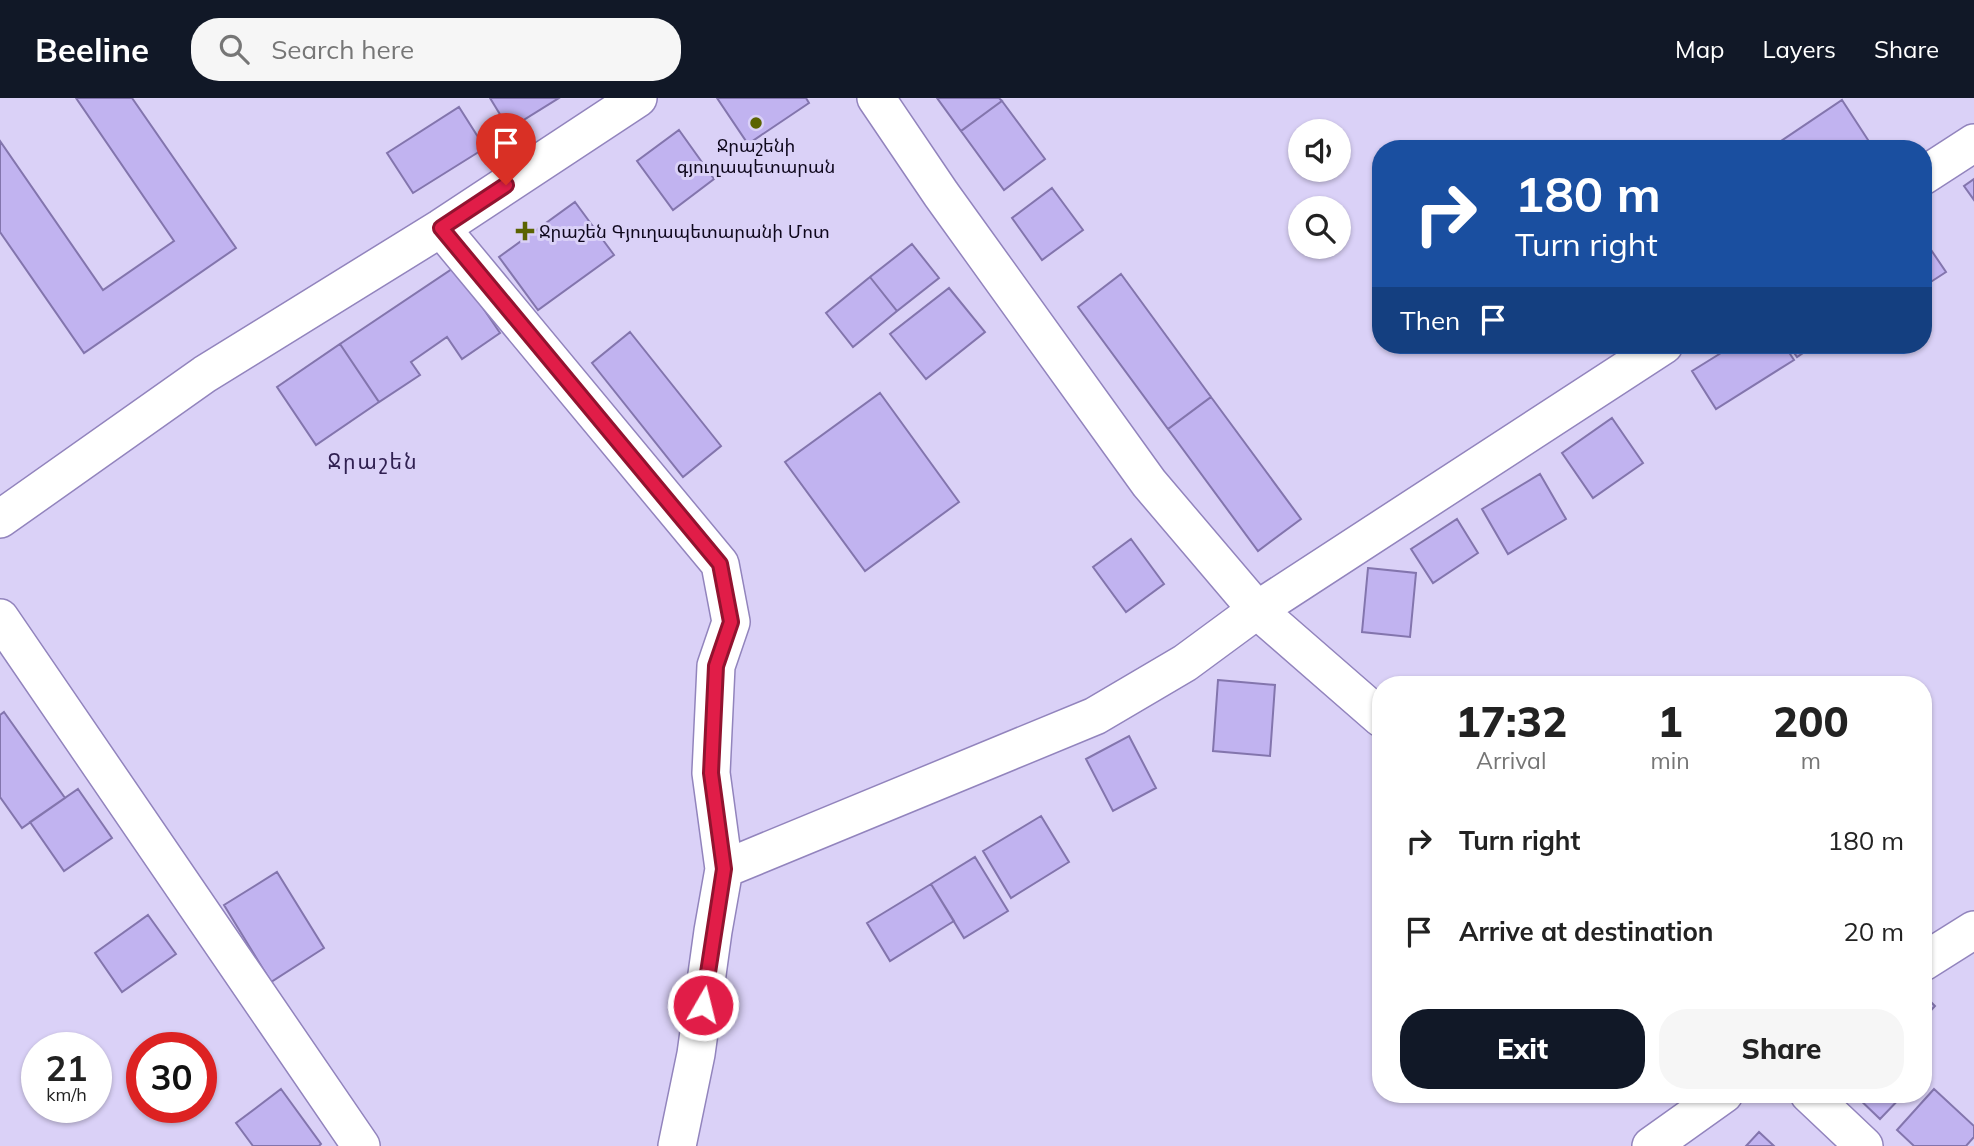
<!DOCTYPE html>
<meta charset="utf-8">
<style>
:root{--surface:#fff;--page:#f6f6f6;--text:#222;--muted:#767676;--accent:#111827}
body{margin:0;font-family:Mulish,"Noto Sans Armenian",sans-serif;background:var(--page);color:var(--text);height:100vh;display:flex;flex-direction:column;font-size:26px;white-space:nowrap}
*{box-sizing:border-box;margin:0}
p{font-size:23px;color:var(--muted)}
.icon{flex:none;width:38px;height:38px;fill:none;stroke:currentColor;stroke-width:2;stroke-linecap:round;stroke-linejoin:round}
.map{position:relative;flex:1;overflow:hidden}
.sheet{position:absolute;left:1372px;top:578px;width:560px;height:427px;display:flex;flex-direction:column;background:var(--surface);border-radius:28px;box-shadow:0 2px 5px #0004}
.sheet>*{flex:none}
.hud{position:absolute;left:1372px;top:42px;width:560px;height:214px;border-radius:28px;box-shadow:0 2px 5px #0004;background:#1a4fa0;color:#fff;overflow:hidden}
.buttons{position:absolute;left:1288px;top:21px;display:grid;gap:14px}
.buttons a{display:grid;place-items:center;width:63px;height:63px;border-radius:50%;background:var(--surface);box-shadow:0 2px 5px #0004;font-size:35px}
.speed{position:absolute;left:21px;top:934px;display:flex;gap:14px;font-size:35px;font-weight:700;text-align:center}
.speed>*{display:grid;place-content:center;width:91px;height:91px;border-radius:50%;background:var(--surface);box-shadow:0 2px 5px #0004;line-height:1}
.speed small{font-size:18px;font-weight:400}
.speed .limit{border:10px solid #d22;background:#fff;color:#111}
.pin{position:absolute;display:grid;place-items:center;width:60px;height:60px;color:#fff;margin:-72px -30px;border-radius:50% 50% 50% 0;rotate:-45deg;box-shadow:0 0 7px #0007}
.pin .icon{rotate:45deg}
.me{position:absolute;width:77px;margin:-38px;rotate:8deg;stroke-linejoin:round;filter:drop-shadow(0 0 5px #0008)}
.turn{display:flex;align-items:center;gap:24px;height:147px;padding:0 28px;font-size:32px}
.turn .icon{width:91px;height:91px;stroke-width:2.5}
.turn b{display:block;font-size:49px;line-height:60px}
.then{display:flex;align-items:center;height:66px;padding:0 28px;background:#0003;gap:14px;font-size:26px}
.eta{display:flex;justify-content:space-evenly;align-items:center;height:119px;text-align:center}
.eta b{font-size:42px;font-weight:800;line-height:49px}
.cta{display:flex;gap:14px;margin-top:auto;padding:14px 28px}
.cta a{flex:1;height:80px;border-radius:28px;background:var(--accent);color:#fff;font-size:28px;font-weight:800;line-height:80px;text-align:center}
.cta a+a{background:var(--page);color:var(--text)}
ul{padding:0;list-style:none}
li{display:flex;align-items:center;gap:21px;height:91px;padding:0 28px}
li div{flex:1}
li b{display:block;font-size:26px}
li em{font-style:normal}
header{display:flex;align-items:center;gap:42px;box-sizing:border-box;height:98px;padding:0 35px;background:var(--accent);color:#fff}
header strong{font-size:33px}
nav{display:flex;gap:38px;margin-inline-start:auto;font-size:24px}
.search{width:490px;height:63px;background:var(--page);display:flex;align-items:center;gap:18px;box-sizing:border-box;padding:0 24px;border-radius:28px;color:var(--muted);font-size:26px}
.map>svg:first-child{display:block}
.building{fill:#c1b3f0;stroke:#8375ad;stroke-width:2}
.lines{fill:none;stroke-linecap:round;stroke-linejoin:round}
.minor-casing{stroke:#9284bd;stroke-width:40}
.minor{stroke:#fff;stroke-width:37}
.route-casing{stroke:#92132f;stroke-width:18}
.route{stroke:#e11d48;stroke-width:12}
.poi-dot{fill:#5b6301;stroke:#dad1f7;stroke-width:2.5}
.labels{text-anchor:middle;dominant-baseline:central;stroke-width:6;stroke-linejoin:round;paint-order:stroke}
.poi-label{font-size:18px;fill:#0e071c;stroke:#dad1f7}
.quarter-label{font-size:21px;letter-spacing:2px;fill:#302051;stroke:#dad1f7}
</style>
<header>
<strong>Beeline</strong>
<div class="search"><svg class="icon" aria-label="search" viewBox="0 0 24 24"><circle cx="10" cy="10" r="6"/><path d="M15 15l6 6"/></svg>Search here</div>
<nav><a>Map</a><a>Layers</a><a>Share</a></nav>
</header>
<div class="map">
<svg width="1974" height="1048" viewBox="0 0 1974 1048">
<rect width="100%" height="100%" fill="#dad1f7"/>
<path class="building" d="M 76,0 L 132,0 L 236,150 L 84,255 L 0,134 L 0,43 L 103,192 L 174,143 Z
M 490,0 L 559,0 L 509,31 Z
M 717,0 L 806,0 L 809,5 L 748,46 Z
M 937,0 L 999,0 L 1002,3 L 961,33 Z
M 1842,2 L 1870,45 L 1862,51 L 1769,51 Z
M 1002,3 L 1045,61 L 1004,92 L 961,33 Z
M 459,9 L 485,50 L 413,95 L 387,55 Z
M 679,32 L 714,81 L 673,112 L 637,63 Z
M 1974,81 L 1974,102 L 1964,88 Z
M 1052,90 L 1083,132 L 1042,162 L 1012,120 Z
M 575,104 L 614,157 L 538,212 L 499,159 Z
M 1923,140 L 1946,174 L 1923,189 Z
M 912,146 L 939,180 L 897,213 L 870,179 Z
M 455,169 L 500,235 L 462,261 L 447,239 L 411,264 L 420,277 L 379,304 L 340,246 Z
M 1121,176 L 1211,299 L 1168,331 L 1078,209 Z
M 870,179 L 897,213 L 853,249 L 826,215 Z
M 949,190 L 985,234 L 926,281 L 890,236 Z
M 630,234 L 721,348 L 683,379 L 592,265 Z
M 340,246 L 379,304 L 316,347 L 277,289 Z
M 1734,247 L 1784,247 L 1794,262 L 1716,311 L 1692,273 Z
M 1789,247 L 1815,247 L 1797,259 Z
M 880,295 L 959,404 L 865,473 L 785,364 Z
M 1211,299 L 1301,421 L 1258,453 L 1168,331 Z
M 1612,320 L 1643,365 L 1593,400 L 1562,355 Z
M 1540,376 L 1566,421 L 1508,456 L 1482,411 Z
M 1457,421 L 1478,455 L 1433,485 L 1411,451 Z
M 1131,441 L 1164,486 L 1126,514 L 1093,469 Z
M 1368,470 L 1416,475 L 1410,539 L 1362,534 Z
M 1218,582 L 1275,587 L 1270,658 L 1213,653 Z
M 4,614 L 65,700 L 22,730 L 0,699 L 0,617 Z
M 1129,638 L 1156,690 L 1113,713 L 1086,661 Z
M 78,691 L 112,740 L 64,773 L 30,724 Z
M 1041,718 L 1069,764 L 1011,800 L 983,753 Z
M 975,759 L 1008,813 L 964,840 L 931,786 Z
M 277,774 L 324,850 L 271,884 L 224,807 Z
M 931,786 L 954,823 L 890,863 L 867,825 Z
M 148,817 L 176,856 L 122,894 L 95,855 Z
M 1923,896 L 1935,908 L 1923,921 Z
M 281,991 L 321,1046 L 319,1048 L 253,1048 L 236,1025 Z
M 1934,991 L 1974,1028 L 1974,1039 L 1966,1048 L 1914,1048 L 1897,1032 Z
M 1854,996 L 1904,996 L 1880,1021 Z
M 1759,1034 L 1774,1048 L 1746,1048 Z"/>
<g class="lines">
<g class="minor-casing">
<path id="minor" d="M 876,0 L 941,96 L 1149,385 L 1257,512 L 1381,620
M 1923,78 L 1974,45
M 441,130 L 720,466 L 731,524 L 716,568 L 711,675 L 724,771 L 713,833 L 696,956 L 677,1048
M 0,421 L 205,276 L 441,130 L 638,0
M 0,520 L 361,1048
M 724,771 L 1095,618 L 1185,565 L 1257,512 L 1664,247
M 1923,864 L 1974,832
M 1809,996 L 1864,1048
M 1651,1048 L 1724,996"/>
</g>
<use href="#minor" class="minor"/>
</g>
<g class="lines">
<g class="route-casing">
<path id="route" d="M 506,87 L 441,130 L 720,466 L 731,524 L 716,568 L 711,675 L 724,771 L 703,907"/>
</g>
<use href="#route" class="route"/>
</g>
<g class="poi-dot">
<circle cx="756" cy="25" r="7"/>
<path d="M521.5 122.5h7v7h7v7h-7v7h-7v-7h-7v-7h7z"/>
</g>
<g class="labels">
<g class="poi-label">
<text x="756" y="47">Ջրաշենի<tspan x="756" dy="21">գյուղապետարան</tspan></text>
<text x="539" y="133" text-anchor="start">Ջրաշեն Գյուղապետարանի Մոտ</text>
</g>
<g class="quarter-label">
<text x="373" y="363">Ջրաշեն</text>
</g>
</g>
</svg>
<div class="buttons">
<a><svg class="icon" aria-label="sound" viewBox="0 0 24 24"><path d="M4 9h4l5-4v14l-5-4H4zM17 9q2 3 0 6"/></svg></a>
<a><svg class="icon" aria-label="search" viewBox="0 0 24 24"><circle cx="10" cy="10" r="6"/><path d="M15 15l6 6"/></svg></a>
</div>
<div class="speed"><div>21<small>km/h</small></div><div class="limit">30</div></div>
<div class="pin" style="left:506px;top:87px;background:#d93025"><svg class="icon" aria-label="arrive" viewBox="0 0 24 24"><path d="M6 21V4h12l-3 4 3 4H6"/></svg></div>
<svg class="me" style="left:703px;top:907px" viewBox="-20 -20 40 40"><circle r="17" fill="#e11d48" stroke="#fff" stroke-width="3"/><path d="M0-11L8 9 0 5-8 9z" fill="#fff"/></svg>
<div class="hud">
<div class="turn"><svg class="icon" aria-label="right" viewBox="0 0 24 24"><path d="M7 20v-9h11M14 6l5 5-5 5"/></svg><div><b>180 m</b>Turn right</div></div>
<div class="then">Then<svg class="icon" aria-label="arrive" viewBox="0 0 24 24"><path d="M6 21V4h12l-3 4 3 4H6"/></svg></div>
</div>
<section class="sheet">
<div class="eta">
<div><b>17:32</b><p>Arrival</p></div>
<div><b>1</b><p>min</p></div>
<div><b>200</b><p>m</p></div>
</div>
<ul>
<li><svg class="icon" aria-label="right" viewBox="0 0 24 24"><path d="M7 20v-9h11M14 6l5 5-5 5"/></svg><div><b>Turn right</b></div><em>180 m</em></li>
<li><svg class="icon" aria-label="arrive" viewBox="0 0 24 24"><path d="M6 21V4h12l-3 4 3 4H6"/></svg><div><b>Arrive at destination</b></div><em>20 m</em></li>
</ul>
<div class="cta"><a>Exit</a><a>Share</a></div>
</section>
</div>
